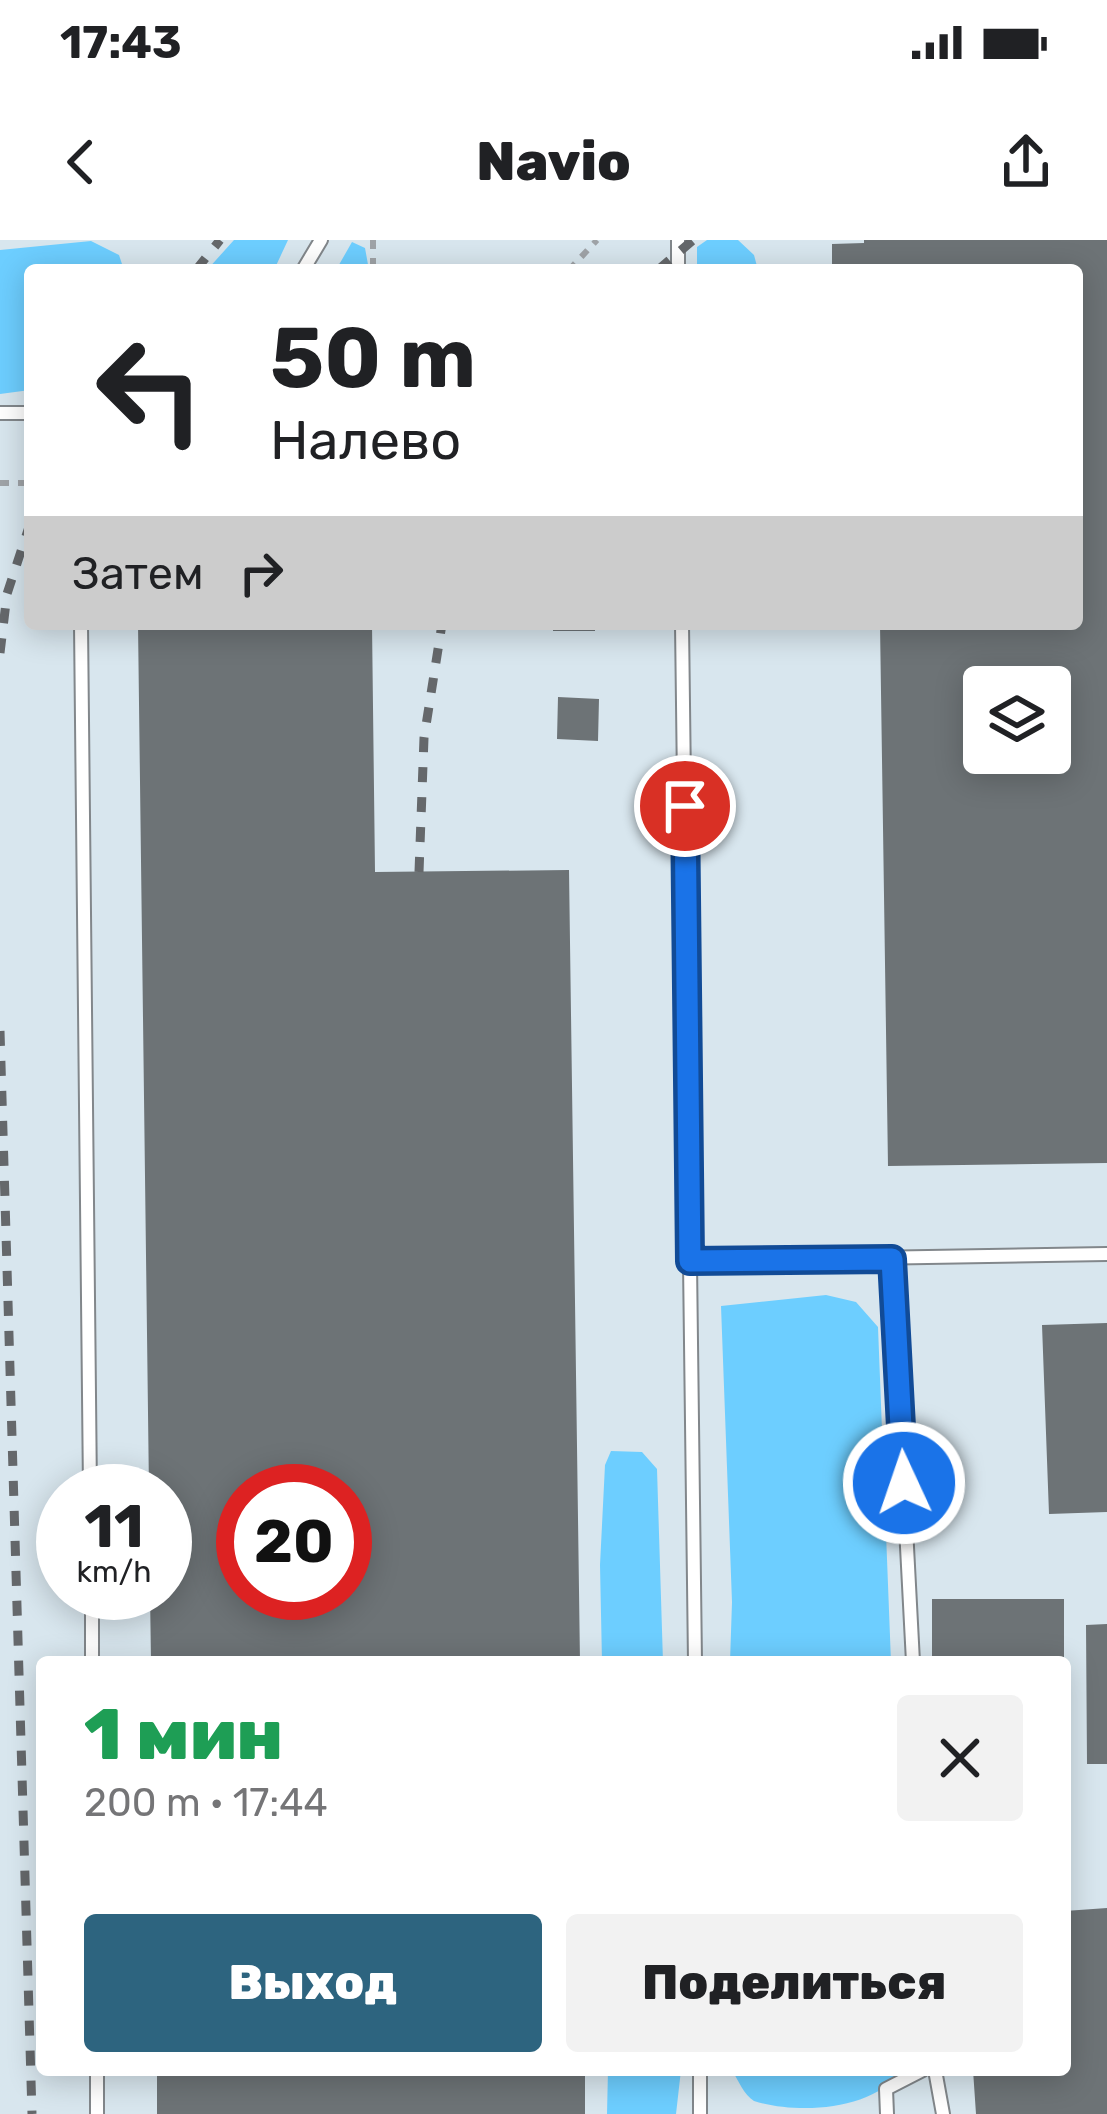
<!DOCTYPE html>
<html lang="ru">
<meta charset="utf-8">
<style>
:root{--surface:#fff;--page:#f2f2f2;--text:#202124;--muted:#757577;--accent:#2d647f}
body{margin:0;font-family:Rubik,sans-serif;background:var(--page);color:var(--text);height:100vh;display:flex;flex-direction:column;font-size:45px;white-space:nowrap}
*{box-sizing:border-box;margin:0}
p{font-size:39px;color:var(--muted)}
.icon{flex:none;width:66px;height:66px;fill:none;stroke:currentColor;stroke-width:2;stroke-linecap:round;stroke-linejoin:round}
.map{position:relative;flex:1;overflow:hidden}
.side{position:absolute;left:36px;top:1416px;width:1035px;height:420px;display:flex;flex-direction:column;background:var(--surface);border-radius:12px;box-shadow:0 6px 30px #0003}
.side>*{flex:none}
.banner{position:absolute;left:24px;top:24px;width:1059px;height:366px;border-radius:12px;box-shadow:0 6px 30px #0003;background:#fff;color:var(--text);overflow:hidden}
.tools{position:absolute;left:963px;top:426px;display:grid;gap:24px}
.tools a{display:grid;place-items:center;width:108px;height:108px;border-radius:12px;background:var(--surface);box-shadow:0 6px 30px #0003;font-size:60px}
.speed{position:absolute;left:36px;top:1224px;display:flex;gap:24px;font-size:60px;font-weight:700;text-align:center}
.speed>*{display:grid;place-content:center;width:156px;height:156px;border-radius:50%;background:var(--surface);box-shadow:0 6px 30px #0003;line-height:1}
.speed small{font-size:30px;font-weight:400}
.speed .limit{border:18px solid #d22;background:#fff;color:#111}
.pin{position:absolute;display:grid;place-items:center;width:102px;height:102px;color:#fff;margin:-51px;border:6px solid #fff;border-radius:50%;box-shadow:0 3px 12px #0007}
.me{position:absolute;width:132px;margin:-66px;rotate:357deg;stroke-linejoin:round;filter:drop-shadow(0 0 9px #0008)}
.turn{display:flex;align-items:center;gap:42px;height:252px;padding:0 48px;font-size:54px}
.turn .icon{width:156px;height:156px;stroke-width:2.5}
.turn b{display:block;font-size:84px;line-height:102px}
.then{display:flex;align-items:center;height:114px;padding:0 48px;background:#0003;gap:24px;font-size:45px}
.round{display:grid;place-items:center;flex:none;width:126px;height:126px;border-radius:12px;background:var(--page)}
.overview{display:flex;align-items:center;justify-content:space-between;height:204px;padding:0 48px}
h1{font-size:72px;font-weight:800;line-height:90px;color:#1e9e55}
.action{display:flex;gap:24px;margin-top:auto;padding:24px 48px}
.action a{flex:1;height:138px;border-radius:12px;background:var(--accent);color:#fff;font-size:48px;font-weight:800;line-height:138px;text-align:center}
.action a+a{background:var(--page);color:var(--text)}
.status{display:flex;justify-content:space-between;align-items:center;height:84px;padding:0 60px;background:var(--surface);direction:ltr}
.status svg{height:33px;fill:currentColor}
header{display:flex;justify-content:space-between;align-items:center;height:156px;padding:0 48px;background:var(--surface);font-size:54px;font-weight:800}
.map>svg:first-child{display:block}
.built{fill:#d8e6ee;fill-rule:evenodd}
.forest{fill:#6dceff}
.building{fill:#6d7376;fill-rule:evenodd}
.lines{fill:none;stroke-linecap:round;stroke-linejoin:round}
.lane-casing{stroke:#82878b;stroke-width:16}
.path{stroke:#9fa3a7;stroke-width:6;stroke-dasharray:9 9;stroke-linecap:butt}
.lane{stroke:#fff;stroke-width:12}
.rail{stroke:#65686b;stroke-width:9;stroke-dasharray:15 15;stroke-linecap:butt}
.route-casing{stroke:#114b97;stroke-width:30}
.route{stroke:#1a73e8;stroke-width:21}
</style>
<div class="status"><b>17:43</b><svg viewBox="0 0 49 12"><path d="M0 12V9h3v3zM5 12V6h3v6zM10 12V3h3v9zM15 12V0h3v12zM26 1h20v11H26zM47 4h2v5h-2z"/></svg></div>
<header><svg class="icon" aria-label="back" viewBox="0 0 24 24"><path d="M15 5l-7 7 7 7"/></svg>Navio<svg class="icon" aria-label="share" viewBox="0 0 24 24"><path d="M12 15V3M7 8l5-5 5 5M5 13v7h14v-7"/></svg></header>
<div class="map">
<svg width="1107" height="1874" viewBox="0 0 1107 1874">
<rect width="100%" height="100%" fill="#ecf2f6"/>
<path class="built" d="M 0,0 L 1107,0 L 1107,1874 L 0,1874 ZM 30,30 L 1077,30 L 1077,384 L 30,384 ZM 984,447 L 1050,447 L 1050,513 L 984,513 ZM 63,1251 L 165,1251 L 165,1353 L 63,1353 ZM 243,1251 L 345,1251 L 345,1353 L 243,1353 ZM 42,1422 L 1065,1422 L 1065,1830 L 42,1830 Z"/>
<path class="forest" d="M 234,0 L 288,0 L 274,30 L 207,30 Z
M 707,0 L 738,0 L 754,15 L 758,30 L 697,30 L 697,7 Z
M 91,1 L 119,15 L 124,30 L 30,30 L 30,150 L 0,154 L 0,10 Z
M 352,2 L 365,8 L 369,30 L 336,30 Z
M 826,1055 L 856,1062 L 878,1087 L 891,1422 L 730,1422 L 732,1362 L 721,1066 Z
M 611,1211 L 642,1212 L 657,1229 L 663,1422 L 602,1422 L 600,1325 L 605,1225 Z
M 608,1830 L 681,1830 L 676,1874 L 607,1874 Z
M 732,1830 L 901,1830 C 873,1872 796,1874 754,1861 C 744,1855 738,1840 732,1830 Z"/>
<path class="building" d="M 864,0 L 1107,0 L 1107,923 L 888,926 L 880,384 L 1077,384 L 1077,30 L 832,30 L 832,4 L 864,3 ZM 984,447 L 1050,447 L 1050,513 L 984,513 Z
M 138,384 L 372,384 L 375,632 L 569,630 L 580,1422 L 151,1422 L 150,1353 L 165,1353 L 165,1251 L 149,1251 ZM 243,1251 L 345,1251 L 345,1353 L 243,1353 Z
M 553,384 L 595,384 L 595,391 L 553,391 Z
M 558,457 L 599,459 L 598,501 L 557,499 Z
M 1107,1083 L 1107,1272 L 1049,1274 L 1042,1085 Z
M 932,1359 L 1064,1359 L 1064,1422 L 932,1422 Z
M 1107,1384 L 1107,1524 L 1087,1524 L 1086,1385 Z
M 1107,1668 L 1107,1874 L 976,1874 L 973,1830 L 1065,1830 L 1065,1671 Z
M 157,1830 L 585,1830 L 585,1874 L 157,1874 Z"/>
<g class="lines">
<g class="lane-casing">
<path id="lane" d="M 678,0 L 678,30
M 303,30 L 321,0
M 0,173 L 30,173
M 81,384 L 90,1251
M 682,384 L 695,1422
M 892,1019 L 913,1422
M 690,1021 L 1107,1014
M 92,1353 L 92,1422
M 97,1830 L 97,1874
M 700,1830 L 700,1874
M 935,1830 L 943,1874
M 887,1874 L 886,1849 L 923,1830"/>
</g>
<path class="path" d="M 373,0 L 373,30
M 569,30 L 597,0
M 0,243 L 30,243"/>
<use href="#lane" class="lane"/>
<path class="rail" d="M 196,30 L 220,0
M 658,30 L 693,0
M 0,413 L 7,354 L 30,284
M 419,632 L 424,498 L 442,384
M 0,791 L 32,1874"/>
</g>
<g class="lines">
<g class="route-casing">
<path id="route" d="M 685,566 L 690,1021 L 892,1019 L 904,1243"/>
</g>
<use href="#route" class="route"/>
</g>
</svg>
<div class="tools">
<a><svg class="icon" aria-label="layers" viewBox="0 0 24 24"><path d="M12 4l9 5-9 5-9-5zM3 14l9 5 9-5"/></svg></a>
</div>
<div class="speed"><div>11<small>km/h</small></div><div class="limit">20</div></div>
<div class="pin" style="left:685px;top:566px;background:#d93025"><svg class="icon" aria-label="arrive" viewBox="0 0 24 24"><path d="M6 21V4h12l-3 4 3 4H6"/></svg></div>
<svg class="me" style="left:904px;top:1243px" viewBox="-20 -20 40 40"><circle r="17" fill="#1a73e8" stroke="#fff" stroke-width="3"/><path d="M0-11L8 9 0 5-8 9z" fill="#fff"/></svg>
<div class="banner">
<div class="turn"><svg class="icon" aria-label="left" viewBox="0 0 24 24"><path d="M17 20v-9H6M10 6l-5 5 5 5"/></svg><div><b>50 m</b>Налево</div></div>
<div class="then">Затем<svg class="icon" aria-label="right" viewBox="0 0 24 24"><path d="M7 20v-9h11M14 6l5 5-5 5"/></svg></div>
</div>
<section class="side">
<div class="overview"><div><h1>1 мин</h1><p>200 m · 17:44</p></div><a class="round"><svg class="icon" aria-label="close" viewBox="0 0 24 24"><path d="M6 6l12 12M18 6L6 18"/></svg></a></div>
<div class="action"><a>Выход</a><a>Поделиться</a></div>
</section>
</div>
